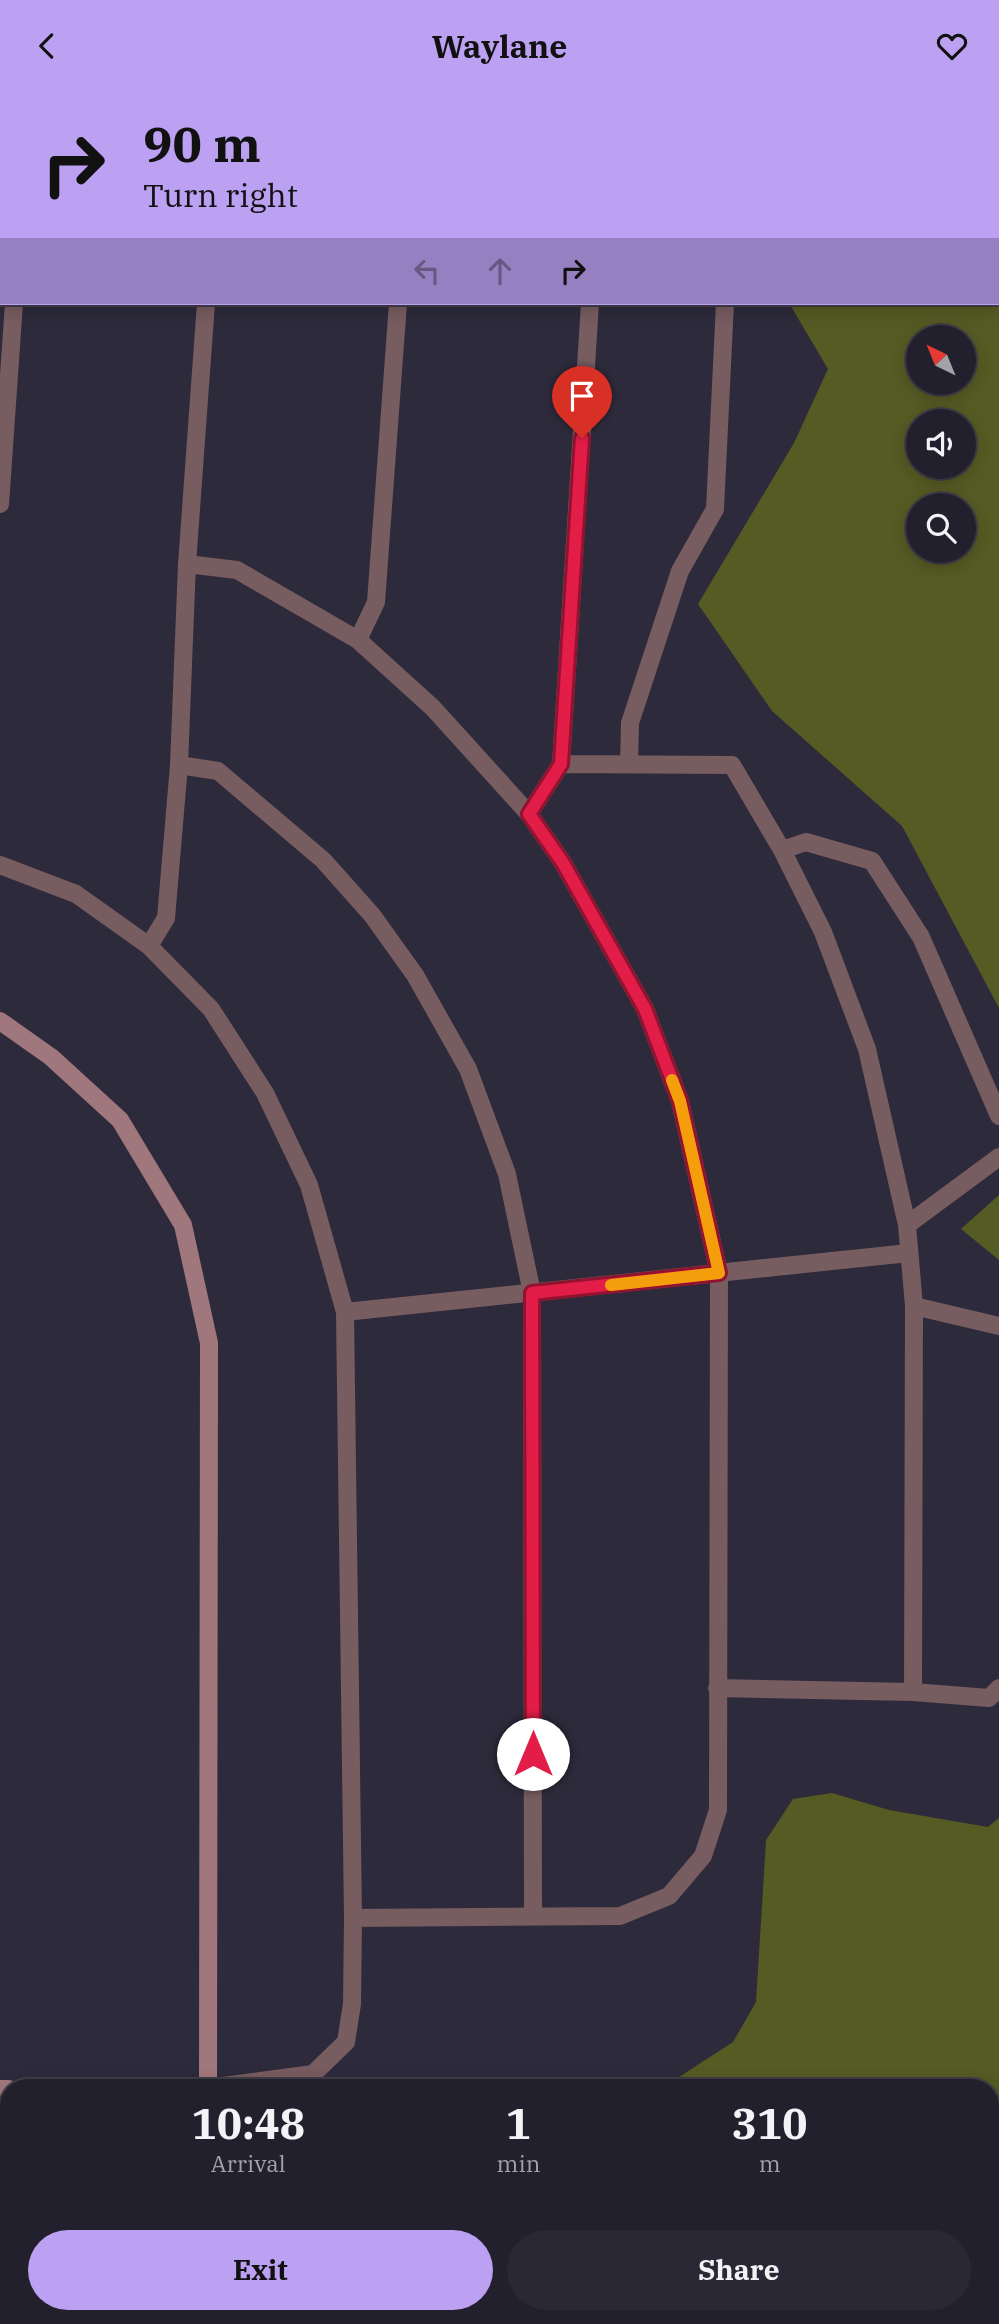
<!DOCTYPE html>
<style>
:root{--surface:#22202c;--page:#2a2834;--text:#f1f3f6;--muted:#a2a3a9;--line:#3f3e48;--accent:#bca0f2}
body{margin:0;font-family:"IBM Plex Serif",serif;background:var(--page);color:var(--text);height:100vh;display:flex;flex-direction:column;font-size:26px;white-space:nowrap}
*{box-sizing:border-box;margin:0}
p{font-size:23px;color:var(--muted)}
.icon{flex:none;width:38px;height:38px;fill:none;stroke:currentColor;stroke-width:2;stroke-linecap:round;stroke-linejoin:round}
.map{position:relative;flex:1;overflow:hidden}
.panel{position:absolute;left:0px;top:1988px;width:999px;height:245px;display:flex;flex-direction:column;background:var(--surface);border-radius:28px 28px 0 0;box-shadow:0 4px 18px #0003,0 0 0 2px var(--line)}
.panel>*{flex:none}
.guide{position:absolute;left:0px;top:0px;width:999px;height:214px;box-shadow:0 4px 18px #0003,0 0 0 2px var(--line);background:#bca0f2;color:#111;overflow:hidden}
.needle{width:46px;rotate:317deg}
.tools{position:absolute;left:906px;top:234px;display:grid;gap:14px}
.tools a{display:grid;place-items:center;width:70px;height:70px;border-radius:50%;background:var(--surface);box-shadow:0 4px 18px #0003,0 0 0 2px var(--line);font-size:35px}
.pin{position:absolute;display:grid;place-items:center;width:60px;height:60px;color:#fff;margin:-72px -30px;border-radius:50% 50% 50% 0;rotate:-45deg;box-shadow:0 0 7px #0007}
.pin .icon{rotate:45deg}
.me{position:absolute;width:77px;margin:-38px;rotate:0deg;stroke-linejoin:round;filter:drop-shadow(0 0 5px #0008)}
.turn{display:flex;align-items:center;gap:24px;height:147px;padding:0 28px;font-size:32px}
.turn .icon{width:91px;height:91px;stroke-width:2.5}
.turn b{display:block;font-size:49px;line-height:60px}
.lanes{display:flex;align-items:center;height:66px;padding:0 28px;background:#0003;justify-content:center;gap:35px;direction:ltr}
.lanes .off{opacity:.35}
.eta{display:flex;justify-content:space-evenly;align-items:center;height:119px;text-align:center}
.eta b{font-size:42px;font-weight:700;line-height:49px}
.cta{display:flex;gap:14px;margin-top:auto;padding:14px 28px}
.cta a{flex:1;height:80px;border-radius:42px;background:var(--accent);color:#111;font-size:28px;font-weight:700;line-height:80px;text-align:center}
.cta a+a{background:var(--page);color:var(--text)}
header{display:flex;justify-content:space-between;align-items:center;height:91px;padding:0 28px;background:var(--accent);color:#111;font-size:32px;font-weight:700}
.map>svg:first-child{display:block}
.forest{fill:#565a23;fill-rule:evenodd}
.building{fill:#433a67}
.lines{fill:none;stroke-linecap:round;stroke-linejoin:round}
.street{stroke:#775c60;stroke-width:18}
.secondary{stroke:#a0777c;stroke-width:18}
.route-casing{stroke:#92132f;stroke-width:18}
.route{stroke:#e11d48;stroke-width:12}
.slow{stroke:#f59e0b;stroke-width:12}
</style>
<header><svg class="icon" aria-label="back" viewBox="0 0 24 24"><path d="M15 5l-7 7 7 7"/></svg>Waylane<svg class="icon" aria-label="heart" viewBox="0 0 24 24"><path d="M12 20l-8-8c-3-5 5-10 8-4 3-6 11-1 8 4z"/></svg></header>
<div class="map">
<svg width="999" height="2233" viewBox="0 0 999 2233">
<rect width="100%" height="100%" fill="#2d2a3b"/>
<path class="forest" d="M 484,0 L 999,0 L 999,917 L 902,735 L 772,620 L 698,513 L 794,352 L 828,278 L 789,212 L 998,212 L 998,2 L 483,2 ZM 919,247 L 964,247 L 964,292 L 919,292 ZM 919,331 L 964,331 L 964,376 L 919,376 ZM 919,415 L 964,415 L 964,460 L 919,460 Z
M 999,1104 L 999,1169 L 961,1138 Z
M 832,1702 L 889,1719 L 988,1736 L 999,1727 L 999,2233 L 528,2233 L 528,2224 L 990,2224 L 990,1997 L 662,1997 L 733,1951 L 756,1911 L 766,1749 L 793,1708 Z"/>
<path class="building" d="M 16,2224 L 90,2224 L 89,2233 L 14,2233 Z"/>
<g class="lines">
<path class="street" d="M 30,2 L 30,0
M 222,2 L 222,0
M 413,2 L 413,0
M 0,71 L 2,71
M 0,413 L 14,212
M 187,473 L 237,479 L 358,549 L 433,617 L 529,723 L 563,772 L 645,918 L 680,1010 L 719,1182 L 718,1719 L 703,1765 L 669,1805 L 620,1825 L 353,1827
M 358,549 L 376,511 L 398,212
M 561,673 L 732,674 L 782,759 L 823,841 L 867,958 L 907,1134 L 914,1215 L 913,1601
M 629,673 L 630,632 L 680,480 L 715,418 L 725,212
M 179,674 L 218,680 L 323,769 L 372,824 L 415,884 L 468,978 L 507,1083 L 532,1202 L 533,1825
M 529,723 L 561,673 L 590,212
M 782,759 L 806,751 L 872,770 L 921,846 L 999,1025
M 0,774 L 76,803 L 149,855 L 211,918 L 265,1002 L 309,1094 L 345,1221 L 353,1827 L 352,1913 L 346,1951 L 313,1983 L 208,1997
M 149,855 L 166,827 L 179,674 L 187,473 L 206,212
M 907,1134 L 999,1066
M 914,1215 L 999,1235
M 345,1221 L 909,1162
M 717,1597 L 913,1601 L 989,1607 L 999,1597"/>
<path class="secondary" d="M 0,930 L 51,966 L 120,1029 L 183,1134 L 209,1252 L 208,1997
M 94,1997 L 208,1997
M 0,1998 L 9,1998
M 208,2233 L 208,2224"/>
</g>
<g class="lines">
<g class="route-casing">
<path id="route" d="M 533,1663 L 532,1202 L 719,1182 L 680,1010 L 645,918 L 563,772 L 529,723 L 561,673 L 582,347"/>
</g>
<use href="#route" class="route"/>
<path class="slow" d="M 611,1194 L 719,1182 L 680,1010 L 672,989"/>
</g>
</svg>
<div class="tools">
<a><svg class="needle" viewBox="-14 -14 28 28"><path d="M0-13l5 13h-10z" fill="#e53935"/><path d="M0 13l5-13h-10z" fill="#a2a3a9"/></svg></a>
<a><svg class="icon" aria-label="sound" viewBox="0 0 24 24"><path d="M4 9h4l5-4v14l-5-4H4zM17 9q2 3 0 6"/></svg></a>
<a><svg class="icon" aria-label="search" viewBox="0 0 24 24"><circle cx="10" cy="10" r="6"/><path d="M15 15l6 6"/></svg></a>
</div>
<div class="pin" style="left:582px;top:347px;background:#d93025"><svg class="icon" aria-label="arrive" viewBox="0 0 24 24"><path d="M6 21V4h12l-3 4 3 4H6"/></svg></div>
<svg class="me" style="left:533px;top:1663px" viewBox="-20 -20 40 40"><circle r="19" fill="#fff"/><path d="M0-13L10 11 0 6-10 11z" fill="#e11d48"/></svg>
<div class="guide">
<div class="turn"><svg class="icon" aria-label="right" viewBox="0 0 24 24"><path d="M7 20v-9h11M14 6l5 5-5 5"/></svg><div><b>90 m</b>Turn right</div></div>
<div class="lanes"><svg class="icon off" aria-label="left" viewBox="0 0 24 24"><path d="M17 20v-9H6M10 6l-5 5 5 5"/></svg><svg class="icon off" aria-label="ahead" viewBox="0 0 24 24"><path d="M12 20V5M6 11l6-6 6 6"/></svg><svg class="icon" aria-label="right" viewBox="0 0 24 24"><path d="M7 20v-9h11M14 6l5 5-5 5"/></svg></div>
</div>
<section class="panel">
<div class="eta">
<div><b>10:48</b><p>Arrival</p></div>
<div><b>1</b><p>min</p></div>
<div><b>310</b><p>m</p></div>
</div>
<div class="cta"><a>Exit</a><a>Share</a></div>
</section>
</div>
